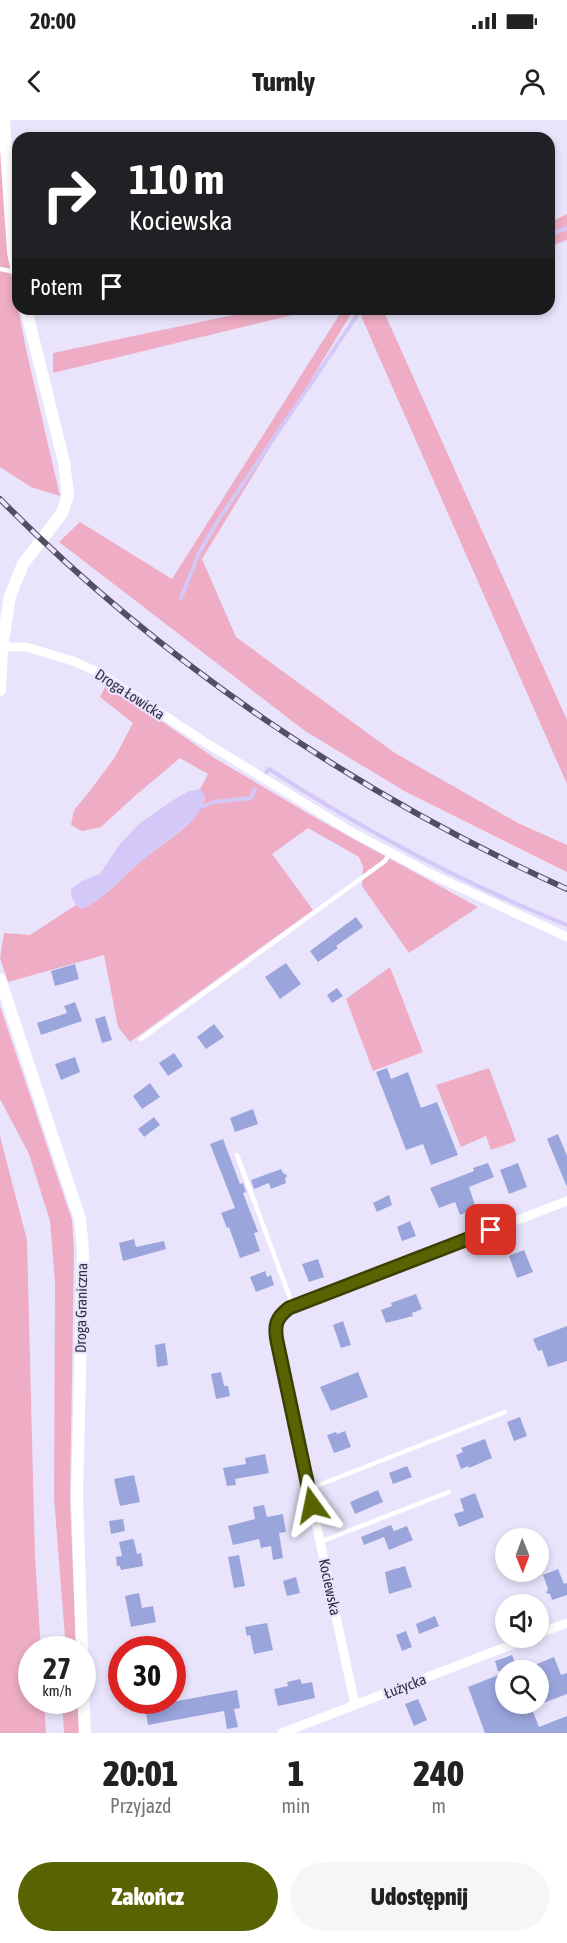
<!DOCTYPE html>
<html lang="pl">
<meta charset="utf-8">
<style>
:root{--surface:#fff;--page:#f6f6f6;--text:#222;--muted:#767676;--accent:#5a6302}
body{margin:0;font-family:"Asap Condensed",sans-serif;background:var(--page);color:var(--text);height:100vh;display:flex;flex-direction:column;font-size:22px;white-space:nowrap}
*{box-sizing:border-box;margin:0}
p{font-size:20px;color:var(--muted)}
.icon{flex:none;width:33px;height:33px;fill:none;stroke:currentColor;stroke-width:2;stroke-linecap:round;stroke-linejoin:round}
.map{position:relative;height:1613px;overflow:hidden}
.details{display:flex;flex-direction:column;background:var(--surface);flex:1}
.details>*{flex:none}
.top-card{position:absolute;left:12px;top:12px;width:543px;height:183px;border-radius:18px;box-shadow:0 3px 9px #0003;background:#202124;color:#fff;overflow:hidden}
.needle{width:39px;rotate:179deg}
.controls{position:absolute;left:495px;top:1408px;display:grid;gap:12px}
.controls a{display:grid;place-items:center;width:54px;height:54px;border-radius:50%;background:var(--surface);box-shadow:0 3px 9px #0003;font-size:30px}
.speed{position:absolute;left:18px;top:1516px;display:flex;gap:12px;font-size:30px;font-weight:700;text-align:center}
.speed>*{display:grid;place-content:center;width:78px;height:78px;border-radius:50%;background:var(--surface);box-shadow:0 3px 9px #0003;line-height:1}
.speed small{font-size:15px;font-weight:400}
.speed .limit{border:9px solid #d22;background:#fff;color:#111}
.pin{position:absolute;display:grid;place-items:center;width:51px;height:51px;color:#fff;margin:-26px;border-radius:12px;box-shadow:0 3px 9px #0006}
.me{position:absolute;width:66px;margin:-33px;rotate:348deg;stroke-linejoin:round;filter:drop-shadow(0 0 4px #0008)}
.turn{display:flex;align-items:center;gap:21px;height:126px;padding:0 18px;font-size:27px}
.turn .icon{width:78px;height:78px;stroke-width:2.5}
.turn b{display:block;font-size:42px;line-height:51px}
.then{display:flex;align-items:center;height:57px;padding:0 18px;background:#0003;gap:12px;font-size:22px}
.eta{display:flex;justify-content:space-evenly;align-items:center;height:102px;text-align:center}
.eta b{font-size:36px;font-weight:800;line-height:42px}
.action{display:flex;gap:12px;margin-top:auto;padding:12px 18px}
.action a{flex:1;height:69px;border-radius:36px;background:var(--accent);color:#fff;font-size:24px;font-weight:800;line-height:69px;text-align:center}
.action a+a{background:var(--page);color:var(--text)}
.status{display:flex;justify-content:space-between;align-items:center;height:42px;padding:0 30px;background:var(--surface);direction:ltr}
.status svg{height:16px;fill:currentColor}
header{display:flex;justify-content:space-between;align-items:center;height:78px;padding:0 18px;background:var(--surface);font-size:27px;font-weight:800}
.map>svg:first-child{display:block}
.green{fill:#eeadc5}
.water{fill:#d3c8f7}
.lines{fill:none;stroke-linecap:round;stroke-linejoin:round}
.stream{stroke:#d3c8f7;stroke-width:4}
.building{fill:#9aa5dc}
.service{stroke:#fff;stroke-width:4.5}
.minor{stroke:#fff;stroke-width:9}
.tertiary{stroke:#fff;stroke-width:12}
.rail-casing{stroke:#544e64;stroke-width:6}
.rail{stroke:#e9e4fc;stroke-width:4;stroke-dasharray:11;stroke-linecap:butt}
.route-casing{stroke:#3a4001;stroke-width:15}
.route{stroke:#5a6302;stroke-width:10}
.labels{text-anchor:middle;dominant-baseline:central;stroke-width:4.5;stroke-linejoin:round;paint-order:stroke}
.street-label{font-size:15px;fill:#332d43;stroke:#e9e4fc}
</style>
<div class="status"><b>20:00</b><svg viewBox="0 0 49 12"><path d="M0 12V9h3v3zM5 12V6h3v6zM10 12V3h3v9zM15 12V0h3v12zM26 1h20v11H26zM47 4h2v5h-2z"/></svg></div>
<header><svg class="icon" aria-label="back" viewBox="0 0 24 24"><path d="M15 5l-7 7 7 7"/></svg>Turnly<svg class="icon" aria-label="person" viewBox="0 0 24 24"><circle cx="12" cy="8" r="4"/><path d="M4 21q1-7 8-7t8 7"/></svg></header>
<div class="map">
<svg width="567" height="1613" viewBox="0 0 567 1613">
<rect width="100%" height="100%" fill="#e9e4fc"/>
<path class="green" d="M 0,18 L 8,138 L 26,229 L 60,376 L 31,367 L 0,347 Z
M 567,94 L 567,120 L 549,127 L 549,103 Z
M 262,189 L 317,189 L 53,253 L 53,233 Z
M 343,189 L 354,189 L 202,439 L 236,517 L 395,633 L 518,703 L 567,725 L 567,752 L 406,672 L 305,611 L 59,422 L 80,402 L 172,459 Z
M 358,189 L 390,189 L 384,192 L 567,600 L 567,664 Z
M 107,563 L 216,639 L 321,701 L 478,787 L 409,833 L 362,766 L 363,747 L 359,737 L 308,708 L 272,734 L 313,790 L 130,922 L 118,907 L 104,835 L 8,862 L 0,838 L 4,813 L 30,815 L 76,785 L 82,789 C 105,778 122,758 140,742 C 157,727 180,715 195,697 C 200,691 203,684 205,677 L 200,669 L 208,654 L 180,638 L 136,675 L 101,707 L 82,711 L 71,705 L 74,690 L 90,671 L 115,637 L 133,603 L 100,577 Z
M 390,847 L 423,932 L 373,951 L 346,879 Z
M 0,886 L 72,1100 L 74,1133 L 70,1378 L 76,1530 L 66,1530 L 54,1378 L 55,1162 L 50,1101 L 29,1034 L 0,979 Z
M 489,948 L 516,1021 L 491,1030 L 486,1016 L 461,1027 L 436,965 Z
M 0,1016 L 27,1120 L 35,1437 L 41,1530 L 32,1530 L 32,1581 L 44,1581 L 46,1613 L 0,1613 Z
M 62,1581 L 78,1581 L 79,1613 L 64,1613 Z"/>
<path class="water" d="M 200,669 L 205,676 C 203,684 200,691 195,697 C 181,713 160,725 144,739 C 123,755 107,777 82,789 C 74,784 71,779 71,769 L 82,761 L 100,754 L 120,724 L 140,703 L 178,677 L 189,671 Z"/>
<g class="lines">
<path class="stream" d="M 549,115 L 567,108
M 181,478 L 199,433 L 217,402 L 360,191
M 264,655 L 269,649 C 363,710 463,763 567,805
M 201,687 L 214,682 L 251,678 L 255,669"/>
</g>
<path class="building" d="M 356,797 L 363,807 L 336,826 L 338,828 L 318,842 L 310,831 Z
M 286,843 L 301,864 L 280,879 L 265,857 Z
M 75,844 L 79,859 L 55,866 L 51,851 Z
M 337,868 L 343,876 L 332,883 L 327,875 Z
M 75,882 L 82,901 L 41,915 L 37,903 L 67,893 L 64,886 Z
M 105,896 L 112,920 L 102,923 L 95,899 Z
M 214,904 L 224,917 L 206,929 L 197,917 Z
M 174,933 L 183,946 L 168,956 L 159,943 Z
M 75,937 L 80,952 L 61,960 L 55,944 Z
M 387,948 L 391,959 L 408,952 L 421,988 L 437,982 L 458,1035 L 431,1045 L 423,1024 L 406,1030 L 376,952 Z
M 150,963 L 160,977 L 142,989 L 133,976 Z
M 253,989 L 258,1004 L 235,1012 L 230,998 Z
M 154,997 L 160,1005 L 144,1017 L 138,1009 Z
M 558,1014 L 567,1036 L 567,1067 L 547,1019 Z
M 223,1019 L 240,1064 L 243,1063 L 246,1072 L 243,1073 L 258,1112 L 254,1113 L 260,1131 L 240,1138 L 229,1107 L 227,1108 L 221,1093 L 235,1088 L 210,1024 Z
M 488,1043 L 494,1057 L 469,1067 L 476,1088 L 460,1095 L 455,1082 L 439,1088 L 430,1068 L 474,1051 L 473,1048 Z
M 518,1043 L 527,1067 L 509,1074 L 500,1050 Z
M 281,1049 L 283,1053 L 287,1055 L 285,1059 L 286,1063 L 271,1069 L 269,1063 L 254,1069 L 251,1060 Z
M 389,1075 L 392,1085 L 377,1092 L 373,1083 Z
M 410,1101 L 416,1116 L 402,1121 L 397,1107 Z
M 134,1119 L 136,1127 L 164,1121 L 166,1129 L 123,1141 L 119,1123 Z
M 524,1130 L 533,1152 L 517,1158 L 509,1136 Z
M 318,1139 L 324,1157 L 309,1162 L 302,1144 Z
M 265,1151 L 267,1157 L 271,1155 L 274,1165 L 256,1172 L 250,1157 Z
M 416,1174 L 422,1189 L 412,1193 L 413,1196 L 386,1203 L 381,1190 L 392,1186 L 391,1183 Z
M 343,1201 L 351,1225 L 341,1228 L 333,1205 Z
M 567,1206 L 567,1241 L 548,1247 L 542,1230 L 538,1231 L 533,1219 Z
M 165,1223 L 168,1245 L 157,1247 L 155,1225 Z
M 221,1252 L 224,1266 L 228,1266 L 230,1276 L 216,1279 L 211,1254 Z
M 358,1252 L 368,1277 L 331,1291 L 320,1267 Z
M 520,1297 L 527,1316 L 514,1321 L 507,1302 Z
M 345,1311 L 351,1327 L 334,1333 L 327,1315 L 336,1312 L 337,1314 Z
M 485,1319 L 492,1338 L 469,1348 L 468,1346 L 461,1349 L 456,1335 L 463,1332 L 461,1328 Z
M 265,1334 L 269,1353 L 235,1359 L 236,1365 L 227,1366 L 223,1348 L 246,1344 L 245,1338 Z
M 407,1346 L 412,1357 L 393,1364 L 389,1353 Z
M 134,1355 L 140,1382 L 120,1386 L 114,1359 Z
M 378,1370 L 383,1382 L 355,1394 L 350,1382 Z
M 475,1373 L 484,1397 L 459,1407 L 454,1394 L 464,1391 L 460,1379 Z
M 264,1385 L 267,1397 L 283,1394 L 286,1412 L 279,1413 L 283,1438 L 273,1440 L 271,1426 L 261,1428 L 259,1419 L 233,1425 L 228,1406 L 255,1399 L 253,1387 Z
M 123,1399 L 125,1411 L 111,1414 L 109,1401 Z
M 391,1405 L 394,1411 L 407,1406 L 413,1420 L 389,1430 L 384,1417 L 364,1425 L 361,1417 Z
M 132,1419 L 134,1420 L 137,1434 L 141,1433 L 143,1446 L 121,1450 L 120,1446 L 117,1446 L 116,1437 L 122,1436 L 119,1422 Z
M 239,1435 L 245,1466 L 234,1468 L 228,1437 Z
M 405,1446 L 412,1467 L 389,1474 L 385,1452 Z
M 558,1449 L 564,1464 L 567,1463 L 567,1475 L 552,1480 L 550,1474 L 546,1473 L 548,1469 L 543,1455 Z
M 296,1457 L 300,1473 L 287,1476 L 283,1461 Z
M 139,1473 L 142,1488 L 153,1486 L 156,1502 L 131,1507 L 125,1476 Z
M 435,1496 L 439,1506 L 419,1514 L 416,1504 Z
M 267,1503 L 273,1530 L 254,1534 L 250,1515 L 247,1516 L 245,1507 Z
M 406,1511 L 412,1527 L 402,1531 L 396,1515 Z
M 512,1535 L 518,1551 L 498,1551 L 495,1541 Z
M 554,1537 L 561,1555 L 567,1553 L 567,1574 L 538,1585 L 537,1544 Z
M 506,1552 L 506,1584 L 530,1584 L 539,1607 L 567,1596 L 567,1613 L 485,1613 L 468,1567 Z
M 300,1559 L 302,1564 L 312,1562 L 315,1578 L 278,1586 L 274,1569 L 288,1566 L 287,1562 Z
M 237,1570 L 240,1588 L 234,1589 L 238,1607 L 227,1609 L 224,1591 L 148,1605 L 145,1587 Z
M 418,1579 L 427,1600 L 414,1606 L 405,1584 Z"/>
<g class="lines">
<path class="service" d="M 0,149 L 15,152
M 141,919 L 385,741 L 390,733
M 237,1035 L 293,1186
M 309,1369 L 505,1292
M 320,1422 L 449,1372"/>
<path class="minor" d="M 2,527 L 26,527 L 73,541 L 98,552 L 203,621 L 355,714 L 433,755 L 567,817
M 538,1514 L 567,1503
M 355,1585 L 277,1221 C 274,1205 276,1198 289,1188 L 567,1081
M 282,1613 L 529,1518"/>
<path class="tertiary" d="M 4,0 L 13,132 L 18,155
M 0,570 L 2,527 L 10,476 L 23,444 L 62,393 L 68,375 L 64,342 L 26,189
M 0,859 L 80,1099 L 83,1130 L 77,1376 L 82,1530
M 82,1548 L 85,1613"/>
<g class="rail-casing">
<path id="rail" d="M 0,379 C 161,542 358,675 567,769"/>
</g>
<use href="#rail" class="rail"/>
</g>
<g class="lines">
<g class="route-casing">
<path id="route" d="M 312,1385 L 277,1221 C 274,1205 276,1198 289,1188 L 491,1110"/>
</g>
<use href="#route" class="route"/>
</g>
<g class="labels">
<g class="street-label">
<text transform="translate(130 574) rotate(33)">Droga Łowicka</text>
<text transform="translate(81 1188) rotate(-89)">Droga Graniczna</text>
<text transform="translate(330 1467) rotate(78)">Kociewska</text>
<text transform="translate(405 1566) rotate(-21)">Łużycka</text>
</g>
</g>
</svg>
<div class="controls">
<a><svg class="needle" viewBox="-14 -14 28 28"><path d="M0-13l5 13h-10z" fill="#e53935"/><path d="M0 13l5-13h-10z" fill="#767676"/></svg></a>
<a><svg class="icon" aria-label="sound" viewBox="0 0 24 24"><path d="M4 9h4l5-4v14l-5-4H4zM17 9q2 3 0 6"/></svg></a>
<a><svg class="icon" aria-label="search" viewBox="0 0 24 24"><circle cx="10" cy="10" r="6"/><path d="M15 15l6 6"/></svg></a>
</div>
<div class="speed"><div>27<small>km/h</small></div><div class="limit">30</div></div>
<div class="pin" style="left:491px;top:1110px;background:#d93025"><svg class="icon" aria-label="arrive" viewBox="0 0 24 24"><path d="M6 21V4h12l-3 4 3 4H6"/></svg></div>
<svg class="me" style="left:312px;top:1385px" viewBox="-20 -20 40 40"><path d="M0-17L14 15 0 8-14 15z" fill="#5a6302" stroke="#fff" stroke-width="4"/></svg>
<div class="top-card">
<div class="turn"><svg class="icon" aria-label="right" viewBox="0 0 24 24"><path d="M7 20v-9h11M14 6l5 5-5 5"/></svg><div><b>110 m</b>Kociewska</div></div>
<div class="then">Potem<svg class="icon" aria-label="arrive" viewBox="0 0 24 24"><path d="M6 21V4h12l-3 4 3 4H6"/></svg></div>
</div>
</div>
<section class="details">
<div class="eta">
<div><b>20:01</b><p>Przyjazd</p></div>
<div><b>1</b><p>min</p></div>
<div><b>240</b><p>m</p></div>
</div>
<div class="action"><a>Zakończ</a><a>Udostępnij</a></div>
</section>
